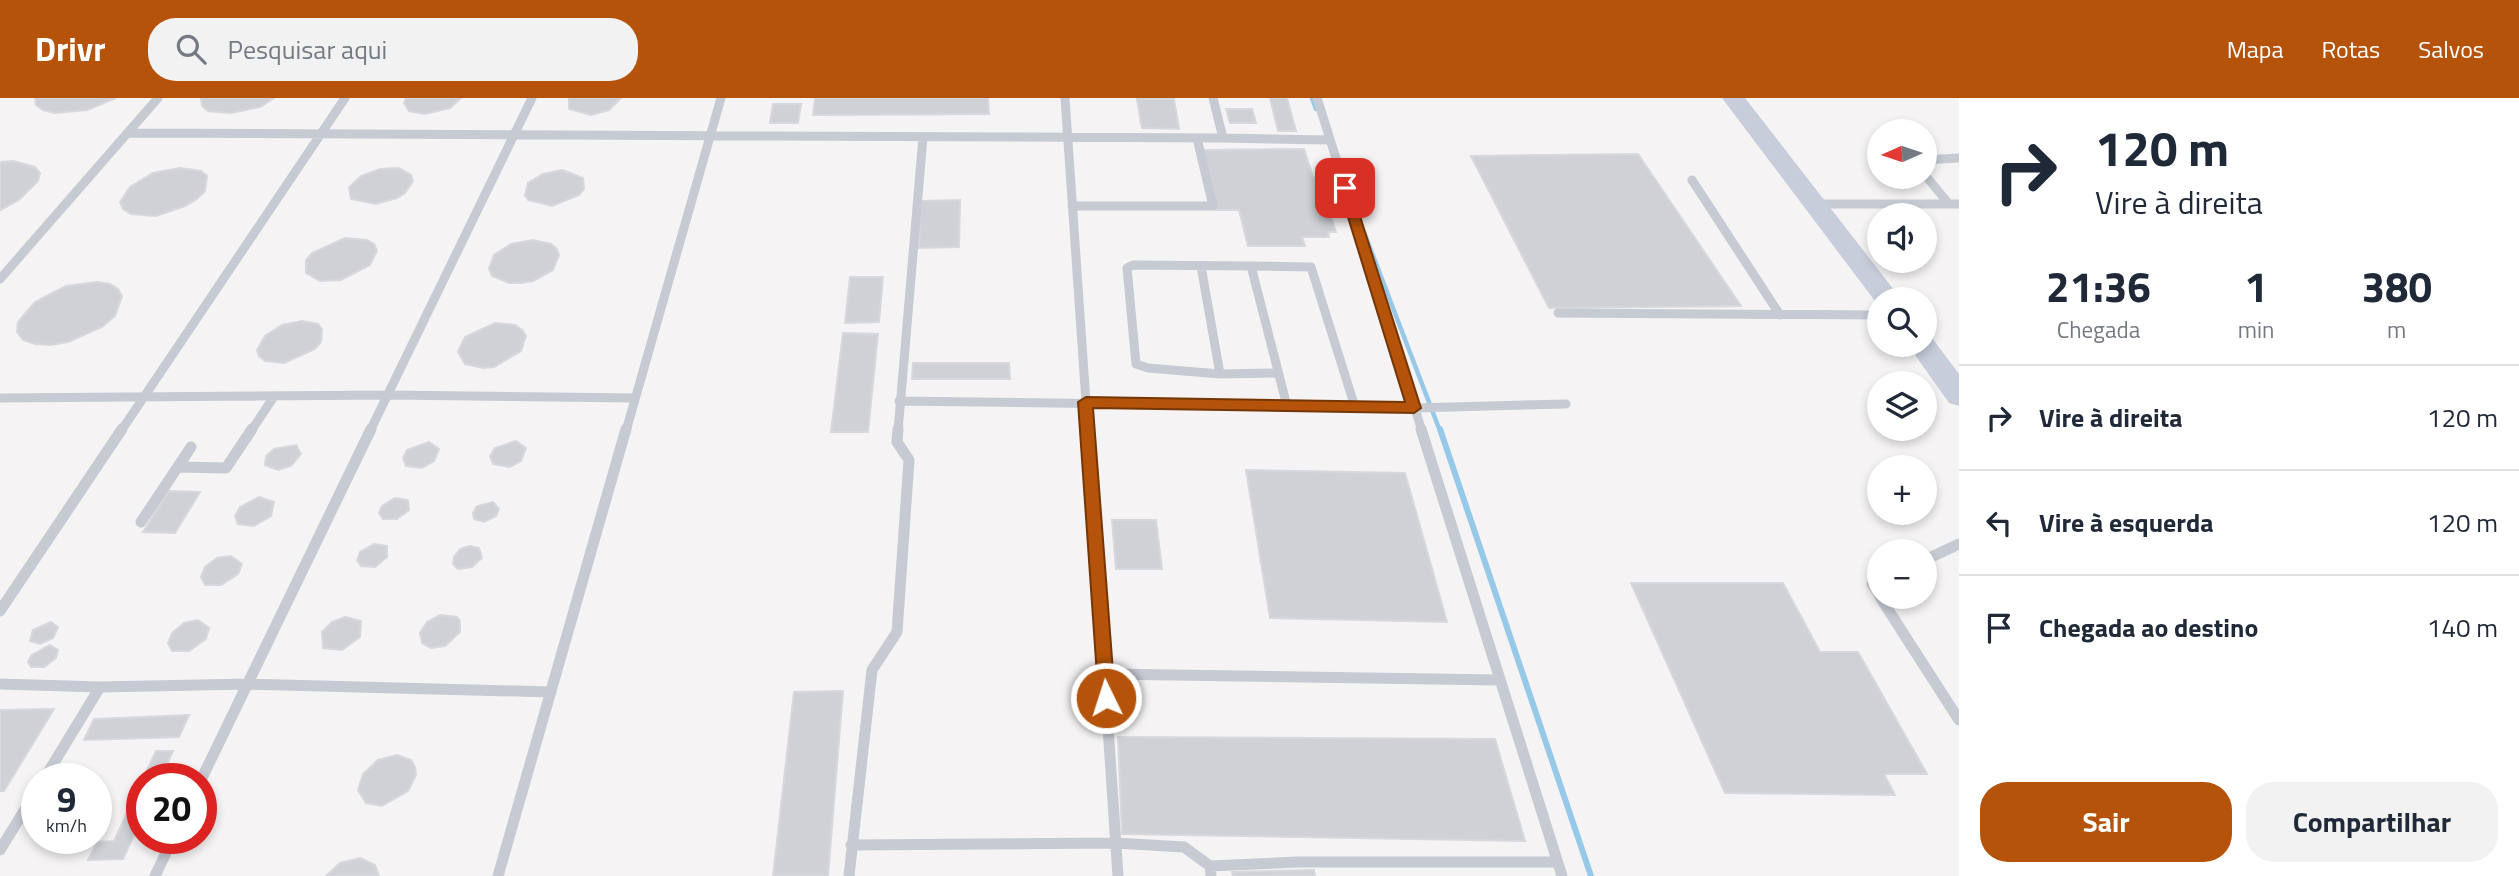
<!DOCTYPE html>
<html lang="pt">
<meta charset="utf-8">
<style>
:root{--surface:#fff;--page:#f2f2f3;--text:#1f2937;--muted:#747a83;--line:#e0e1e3;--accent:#b45309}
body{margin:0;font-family:"Titillium Web",sans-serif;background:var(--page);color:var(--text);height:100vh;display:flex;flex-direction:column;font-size:26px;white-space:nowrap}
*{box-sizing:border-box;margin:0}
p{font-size:23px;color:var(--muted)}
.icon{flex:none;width:38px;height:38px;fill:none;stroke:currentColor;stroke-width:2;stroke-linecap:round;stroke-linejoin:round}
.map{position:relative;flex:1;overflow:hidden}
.sheet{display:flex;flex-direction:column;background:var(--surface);width:560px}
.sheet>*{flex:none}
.top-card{background:#fff;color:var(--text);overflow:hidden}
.needle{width:46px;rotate:267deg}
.fabs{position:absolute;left:1867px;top:21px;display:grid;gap:14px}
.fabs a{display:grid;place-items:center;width:70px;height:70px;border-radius:50%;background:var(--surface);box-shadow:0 4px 10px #0003;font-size:35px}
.speed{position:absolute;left:21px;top:665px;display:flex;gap:14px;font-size:35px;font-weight:700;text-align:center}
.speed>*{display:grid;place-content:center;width:91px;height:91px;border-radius:50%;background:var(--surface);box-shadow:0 4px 10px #0003;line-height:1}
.speed small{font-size:18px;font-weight:400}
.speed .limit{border:10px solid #d22;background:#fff;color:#111}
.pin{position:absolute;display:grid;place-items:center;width:60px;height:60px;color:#fff;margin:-30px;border-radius:14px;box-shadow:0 4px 10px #0006}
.me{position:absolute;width:77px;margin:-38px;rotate:356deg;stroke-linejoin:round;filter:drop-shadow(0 0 5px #0008)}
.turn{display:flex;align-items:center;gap:24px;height:147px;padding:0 21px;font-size:32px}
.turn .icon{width:91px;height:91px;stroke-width:2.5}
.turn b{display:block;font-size:49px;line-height:60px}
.eta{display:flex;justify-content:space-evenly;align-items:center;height:119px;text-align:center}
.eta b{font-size:42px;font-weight:700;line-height:49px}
.primary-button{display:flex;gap:14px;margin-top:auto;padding:14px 21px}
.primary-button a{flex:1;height:80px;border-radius:28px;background:var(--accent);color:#fff;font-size:28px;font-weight:700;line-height:80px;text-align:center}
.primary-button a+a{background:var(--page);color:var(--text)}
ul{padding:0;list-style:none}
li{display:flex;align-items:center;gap:21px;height:105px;padding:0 21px;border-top:2px solid var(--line)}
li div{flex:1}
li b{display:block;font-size:26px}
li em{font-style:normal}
header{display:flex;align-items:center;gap:42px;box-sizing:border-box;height:98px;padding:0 35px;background:var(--accent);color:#fff}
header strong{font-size:33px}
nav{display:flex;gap:38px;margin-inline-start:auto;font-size:24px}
.search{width:490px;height:63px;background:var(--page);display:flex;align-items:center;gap:18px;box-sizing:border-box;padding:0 24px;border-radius:28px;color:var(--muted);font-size:26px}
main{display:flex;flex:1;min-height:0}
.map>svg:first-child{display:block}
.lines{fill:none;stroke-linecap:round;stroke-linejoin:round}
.stream-far1{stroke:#96c9e8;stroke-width:4.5}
.stream{stroke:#96c9e8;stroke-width:6}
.building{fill:#d0d1d7;stroke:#d7d8dd;stroke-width:2}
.service-far1{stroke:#c5cad3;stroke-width:9}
.service{stroke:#c5cad3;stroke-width:11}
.secondary{fill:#c7cdda;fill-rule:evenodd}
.route{fill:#b45309;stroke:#753606;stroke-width:2}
</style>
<header>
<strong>Drivr</strong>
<div class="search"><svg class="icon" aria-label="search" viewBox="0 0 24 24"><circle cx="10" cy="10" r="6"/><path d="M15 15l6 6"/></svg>Pesquisar aqui</div>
<nav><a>Mapa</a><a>Rotas</a><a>Salvos</a></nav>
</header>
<main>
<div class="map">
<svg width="1959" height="778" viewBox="0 0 1959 778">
<rect width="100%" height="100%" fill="#f5f3f3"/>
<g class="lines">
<path class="stream-far1" d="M 1312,0 L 1316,11
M 1364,134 L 1440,333"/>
<path class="stream" d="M 1440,331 L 1591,778"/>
</g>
<path class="building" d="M 35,0 L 116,0 L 87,12 L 55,15 L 43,12 L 36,7 Z
M 201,0 L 274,0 L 260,9 L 231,15 L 208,13 L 202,8 Z
M 406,0 L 461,0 L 450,10 L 424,16 L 409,13 L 404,5 Z
M 569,0 L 621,0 L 609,12 L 591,17 L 569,11 Z
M 815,0 L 988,0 L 989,16 L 813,17 Z
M 1270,0 L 1287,0 L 1296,33 L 1278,33 Z
M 1137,1 L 1174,1 L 1179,31 L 1142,30 Z
M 773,6 L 801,6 L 798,25 L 770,25 Z
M 1226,11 L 1252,11 L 1256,25 L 1230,25 Z
M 1304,51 L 1313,79 L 1329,79 L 1336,101 L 1325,101 L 1336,134 L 1328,134 L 1329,139 L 1302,139 L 1305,148 L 1248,148 L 1239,112 L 1216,112 L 1203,52 Z
M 1638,56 L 1741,208 L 1549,210 L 1471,58 Z
M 13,63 L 35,69 L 40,75 L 38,83 L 19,102 L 0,112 L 0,64 Z
M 180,70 L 201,73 L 207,78 L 205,93 L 197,101 L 185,108 L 156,118 L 131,116 L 123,111 L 120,104 L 130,89 L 153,75 Z
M 399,70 L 411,77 L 413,83 L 405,95 L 397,100 L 376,106 L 351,101 L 349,89 L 361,78 L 380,71 Z
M 562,72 L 583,80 L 584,91 L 579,97 L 552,108 L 528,102 L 525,97 L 528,85 L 543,76 Z
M 960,102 L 959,149 L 919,150 L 921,103 Z
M 345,140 L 367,142 L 374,146 L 377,153 L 370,167 L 341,182 L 320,183 L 306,175 L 306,162 L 312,155 Z
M 533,142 L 551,146 L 557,151 L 559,157 L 553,172 L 533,183 L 521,185 L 509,185 L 492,178 L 489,171 L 494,157 L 511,146 Z
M 850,179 L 883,179 L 879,224 L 845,225 Z
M 97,184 L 110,186 L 118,191 L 122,198 L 115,218 L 102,229 L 68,244 L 50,247 L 35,246 L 23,242 L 17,234 L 18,224 L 35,204 L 66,188 Z
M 302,223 L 318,226 L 322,231 L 321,244 L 315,251 L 284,265 L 265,263 L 259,258 L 257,252 L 265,238 L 282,227 Z
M 495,225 L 515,227 L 522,232 L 526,238 L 521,253 L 494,269 L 483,270 L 465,266 L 458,254 L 465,239 Z
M 843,235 L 878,236 L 868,334 L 831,334 Z
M 913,265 L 1009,265 L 1010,281 L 912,281 Z
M 516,343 L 526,350 L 521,363 L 510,369 L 493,366 L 490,358 L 495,350 Z
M 429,344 L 439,351 L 434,363 L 422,370 L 406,368 L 403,360 L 407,352 Z
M 296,347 L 301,356 L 291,368 L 278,372 L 265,367 L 266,358 L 274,351 Z
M 1246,372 L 1405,375 L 1447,524 L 1270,520 Z
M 169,393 L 200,394 L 175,435 L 143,434 Z
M 259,399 L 274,404 L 271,418 L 254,428 L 238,426 L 235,418 L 240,409 Z
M 395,400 L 408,402 L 409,412 L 397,421 L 383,421 L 379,415 L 382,408 Z
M 493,404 L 499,411 L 496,418 L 484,424 L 474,421 L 473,415 L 477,408 Z
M 1112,422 L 1156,422 L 1162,471 L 1116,471 Z
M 374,446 L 387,448 L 387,459 L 375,469 L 361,468 L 357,462 L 360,454 Z
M 470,448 L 479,450 L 482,460 L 472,469 L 458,471 L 453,466 L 454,459 L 460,451 Z
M 231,458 L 242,466 L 238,476 L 221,487 L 205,487 L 201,479 L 205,469 L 217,460 Z
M 1631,485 L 1783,485 L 1820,554 L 1858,554 L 1927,676 L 1884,676 L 1895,697 L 1725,695 Z
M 440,517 L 457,519 L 460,523 L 460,534 L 445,548 L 431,550 L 422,545 L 420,535 L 427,524 Z
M 345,519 L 361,523 L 360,539 L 342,552 L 323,550 L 322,534 L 332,524 Z
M 198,522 L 209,530 L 206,541 L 189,553 L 172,553 L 168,545 L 172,535 L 184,525 Z
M 51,524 L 58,529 L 53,540 L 40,546 L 30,543 L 33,532 Z
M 50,547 L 58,552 L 56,560 L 44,569 L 31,569 L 28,564 L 32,557 Z
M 843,593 L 828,778 L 773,778 L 794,594 Z
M 54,611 L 4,693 L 0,693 L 0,612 Z
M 189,617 L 179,639 L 84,642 L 94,621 Z
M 1118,639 L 1495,641 L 1525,743 L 1122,736 Z
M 156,653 L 173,653 L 160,681 L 143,681 Z
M 397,657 L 411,662 L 415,669 L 416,677 L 408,693 L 382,708 L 366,705 L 358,692 L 363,676 L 378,662 Z
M 142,683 L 142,720 L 123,761 L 88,762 L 97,744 L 114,743 Z
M 360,760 L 375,767 L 379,778 L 326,778 L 340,765 Z
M 1314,772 L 1315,778 L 1233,778 L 1232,774 Z"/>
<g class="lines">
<path class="service-far1" d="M 1065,0 L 1088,333
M 1317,0 L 1422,333
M 128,35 L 1223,40 L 1213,0
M 1223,40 L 1330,42
M 1925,62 L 1959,60
M 1925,77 L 1949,106
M 1692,82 L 1780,217
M 1814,106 L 1959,106
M 1072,108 L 1213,108 L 1197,40
M 1201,168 L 1220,276 L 1278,275
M 1251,168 L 1311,169 L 1355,309
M 0,181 L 158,0
M 1558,215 L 1880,217
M 1220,276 L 1148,270 L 1136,266 L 1127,170 L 1133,167 L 1251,168 L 1287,308
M 0,300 L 390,297 L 635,300
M 899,303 L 1414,310 L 1566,306
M 121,333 L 345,0
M 251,333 L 273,300
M 370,333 L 532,0
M 626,333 L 721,0
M 898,333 L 923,39"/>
<path class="service" d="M 1088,331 L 1118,778
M 1421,331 L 1562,778
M 178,369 L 226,370 L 252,331
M 141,424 L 191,349
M 1925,462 L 1959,446
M 1880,483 L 1872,486 L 1880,498
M 1880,499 L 1959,622
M 0,513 L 122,331
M 1104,576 L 1499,582
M 0,586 L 100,589 L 247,586 L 551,594
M 44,681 L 100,589
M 201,682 L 371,331
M 851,747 L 1116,745 L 1184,749 L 1210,768 L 1211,778
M 0,752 L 37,692
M 1210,768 L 1297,764 L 1557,764
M 155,778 L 173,740
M 498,778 L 626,331
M 849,778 L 872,572 L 897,534 L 909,362 L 897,344 L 898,331"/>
<path class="secondary" d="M 1722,0 L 1745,0 L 1901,201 L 1880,201 L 1878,207 Z
M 1925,238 L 1932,240 L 1959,276 L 1959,308 L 1949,305 L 1908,247 L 1925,247 Z"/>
</g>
<path class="route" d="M 1345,87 L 1351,90 L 1421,310 L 1414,315 L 1093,310 L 1115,600 L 1112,606 L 1099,606 L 1078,304 L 1086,299 L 1405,304 L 1339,90 Z"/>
</svg>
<div class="fabs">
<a><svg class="needle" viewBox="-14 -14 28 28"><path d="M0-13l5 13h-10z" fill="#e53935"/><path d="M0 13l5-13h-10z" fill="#747a83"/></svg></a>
<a><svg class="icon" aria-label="sound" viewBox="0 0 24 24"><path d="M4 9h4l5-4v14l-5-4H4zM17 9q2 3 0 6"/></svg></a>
<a><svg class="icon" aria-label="search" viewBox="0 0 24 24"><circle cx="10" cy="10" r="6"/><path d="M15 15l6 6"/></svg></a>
<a><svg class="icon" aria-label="layers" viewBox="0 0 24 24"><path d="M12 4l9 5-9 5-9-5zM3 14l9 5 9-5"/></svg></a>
<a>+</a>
<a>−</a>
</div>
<div class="speed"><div>9<small>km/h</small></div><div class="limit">20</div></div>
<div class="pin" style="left:1345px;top:90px;background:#d93025"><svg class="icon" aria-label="arrive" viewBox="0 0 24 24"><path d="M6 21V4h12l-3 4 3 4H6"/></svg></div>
<svg class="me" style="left:1106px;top:600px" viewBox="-20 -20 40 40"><circle r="17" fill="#b45309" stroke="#fff" stroke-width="3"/><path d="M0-11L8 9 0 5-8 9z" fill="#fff"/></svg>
</div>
<section class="sheet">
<div class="top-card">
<div class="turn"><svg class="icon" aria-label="right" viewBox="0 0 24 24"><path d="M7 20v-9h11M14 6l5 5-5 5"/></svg><div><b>120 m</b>Vire à direita</div></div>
</div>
<div class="eta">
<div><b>21:36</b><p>Chegada</p></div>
<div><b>1</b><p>min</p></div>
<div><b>380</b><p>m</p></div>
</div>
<ul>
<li><svg class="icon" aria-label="right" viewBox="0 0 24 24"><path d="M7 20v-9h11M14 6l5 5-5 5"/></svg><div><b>Vire à direita</b></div><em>120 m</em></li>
<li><svg class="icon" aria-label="left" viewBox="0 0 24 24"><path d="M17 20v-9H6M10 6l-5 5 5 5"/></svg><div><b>Vire à esquerda</b></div><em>120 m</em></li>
<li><svg class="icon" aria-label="arrive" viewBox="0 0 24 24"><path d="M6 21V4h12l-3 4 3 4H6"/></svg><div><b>Chegada ao destino</b></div><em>140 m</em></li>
</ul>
<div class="primary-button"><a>Sair</a><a>Compartilhar</a></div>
</section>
</main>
